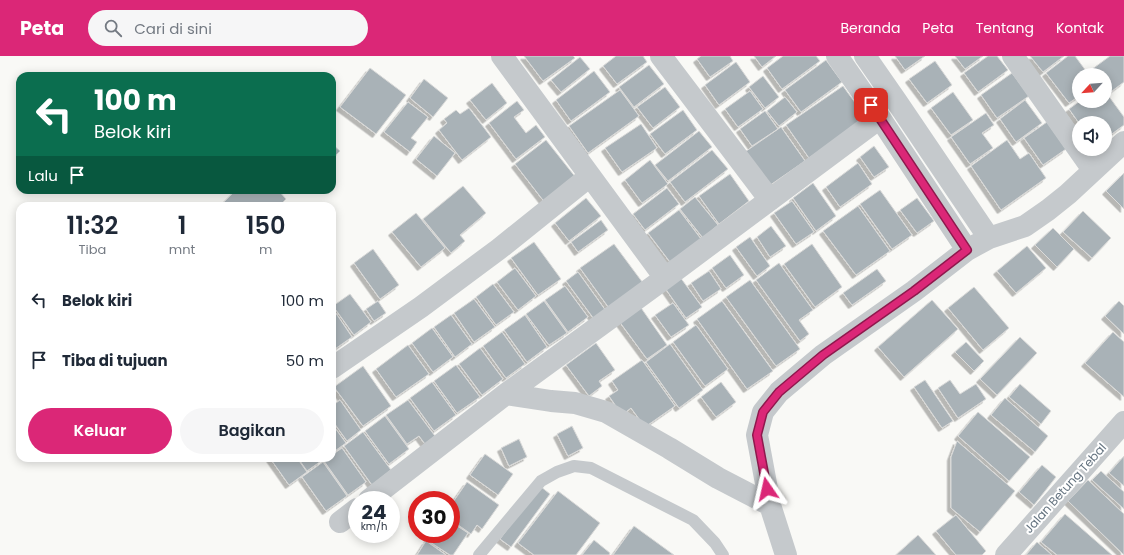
<!DOCTYPE html>
<html lang="id">
<style>
:root{--surface:#fff;--page:#f6f6f7;--text:#1f2937;--muted:#747a83;--accent:#db2777}
body{margin:0;font-family:Poppins,sans-serif;background:var(--page);color:var(--text);height:100vh;display:flex;flex-direction:column;font-size:15px;white-space:nowrap}
*{box-sizing:border-box;margin:0}
p{font-size:13px;color:var(--muted)}
.icon{flex:none;width:22px;height:22px;fill:none;stroke:currentColor;stroke-width:2;stroke-linecap:round;stroke-linejoin:round}
.map{position:relative;flex:1;overflow:hidden}
.details{position:absolute;left:16px;top:146px;width:320px;height:260px;display:flex;flex-direction:column;background:var(--surface);border-radius:12px;box-shadow:0 2px 10px #0003}
.details>*{flex:none}
.banner{position:absolute;left:16px;top:16px;width:320px;height:122px;border-radius:12px;box-shadow:0 2px 10px #0003;background:#0b6e4f;color:#fff;overflow:hidden}
.needle{width:26px;rotate:244deg}
.fabs{position:absolute;left:1072px;top:12px;display:grid;gap:8px}
.fabs a{display:grid;place-items:center;width:40px;height:40px;border-radius:50%;background:var(--surface);box-shadow:0 2px 10px #0003;font-size:20px}
.speed{position:absolute;left:348px;top:435px;display:flex;gap:8px;font-size:20px;font-weight:700;text-align:center}
.speed>*{display:grid;place-content:center;width:52px;height:52px;border-radius:50%;background:var(--surface);box-shadow:0 2px 10px #0003;line-height:1}
.speed small{font-size:10px;font-weight:400}
.speed .limit{border:6px solid #d22;background:#fff;color:#111}
.pin{position:absolute;display:grid;place-items:center;width:34px;height:34px;color:#fff;margin:-17px;border-radius:8px;box-shadow:0 2px 6px #0006}
.me{position:absolute;width:44px;margin:-22px;rotate:349deg;stroke-linejoin:round;filter:drop-shadow(0 0 3px #0008)}
.turn{display:flex;align-items:center;gap:14px;height:84px;padding:0 12px;font-size:18px}
.turn .icon{width:52px;height:52px;stroke-width:2.5}
.turn b{display:block;font-size:28px;line-height:34px}
.then{display:flex;align-items:center;height:38px;padding:0 12px;background:#0003;gap:8px;font-size:15px}
.eta{display:flex;justify-content:space-evenly;align-items:center;height:68px;text-align:center}
.eta b{font-size:24px;font-weight:600;line-height:28px}
.primary-button{display:flex;gap:8px;margin-top:auto;padding:8px 12px}
.primary-button a{flex:1;height:46px;border-radius:24px;background:var(--accent);color:#fff;font-size:16px;font-weight:600;line-height:46px;text-align:center}
.primary-button a+a{background:var(--page);color:var(--text)}
ul{padding:0;list-style:none}
li{display:flex;align-items:center;gap:12px;height:60px;padding:0 12px}
li div{flex:1}
li b{display:block;font-size:15px}
li em{font-style:normal}
header{display:flex;align-items:center;gap:24px;box-sizing:border-box;height:56px;padding:0 20px;background:var(--accent);color:#fff}
header strong{font-size:19px}
nav{display:flex;gap:22px;margin-inline-start:auto;font-size:14px}
.search{width:280px;height:36px;background:var(--page);display:flex;align-items:center;gap:10px;box-sizing:border-box;padding:0 14px;border-radius:22px;color:var(--muted);font-size:15px}
.map>svg:first-child{display:block}
.building{fill:#a9b2b7;stroke:#dadad9;filter:url(#shadow)}
.lines{fill:none;stroke-linecap:round;stroke-linejoin:round}
.service{stroke:#c5c9cc;stroke-width:12}
.minor{stroke:#c5c9cc;stroke-width:22}
.route-casing{stroke:#8e194d;stroke-width:10}
.route{stroke:#db2777;stroke-width:7}
.labels{text-anchor:middle;dominant-baseline:central;stroke-width:4;stroke-linejoin:round;paint-order:stroke}
.street-label{font-size:12px;fill:#657480;stroke:#fff}
</style>
<header>
<strong>Peta</strong>
<div class="search"><svg class="icon" aria-label="search" viewBox="0 0 24 24"><circle cx="10" cy="10" r="6"/><path d="M15 15l6 6"/></svg>Cari di sini</div>
<nav><a>Beranda</a><a>Peta</a><a>Tentang</a><a>Kontak</a></nav>
</header>
<div class="map">
<svg width="1124" height="499" viewBox="0 0 1124 499">
<defs>
<filter id="shadow"><feDropShadow dx="-3.5" dy="3.5" stdDeviation="0" flood-color="#0004"/></filter>
</defs>
<rect width="100%" height="100%" fill="#f9f9f6"/>
<path class="building" d="M 524,0 L 573,0 L 575,2 L 543,25 Z
M 616,0 L 643,0 L 647,6 L 617,28 L 603,10 Z
M 701,0 L 730,0 L 733,5 L 710,21 L 697,3 Z
M 754,0 L 776,0 L 762,11 Z
M 783,0 L 816,0 L 820,5 L 782,33 L 767,12 Z
M 895,0 L 925,0 L 905,14 Z
M 955,0 L 983,0 L 965,13 Z
M 988,0 L 997,0 L 1008,14 L 978,36 L 964,17 Z
M 1030,0 L 1064,0 L 1043,16 Z
M 1068,0 L 1075,0 L 1089,19 L 1079,19 L 1079,40 L 1069,47 L 1046,17 Z
M 1110,0 L 1124,0 L 1124,26 L 1108,38 L 1105,33 L 1105,19 L 1095,19 L 1091,14 Z
M 580,1 L 590,13 L 561,36 L 551,24 Z
M 826,4 L 842,26 L 801,56 L 785,34 Z
M 935,5 L 952,29 L 927,47 L 909,23 Z
M 736,6 L 750,26 L 719,49 L 705,29 Z
M 649,9 L 664,28 L 634,51 L 619,31 Z
M 370,12 L 406,39 L 376,78 L 340,51 Z
M 594,15 L 610,36 L 571,65 L 556,44 Z
M 1012,17 L 1029,40 L 997,62 L 981,39 Z
M 763,20 L 779,41 L 765,52 L 749,31 Z
M 424,23 L 448,42 L 433,61 L 410,42 Z
M 492,27 L 507,47 L 486,64 L 470,44 Z
M 843,30 L 866,62 L 809,102 L 786,69 Z
M 665,31 L 680,51 L 653,72 L 637,51 Z
M 620,34 L 639,60 L 588,97 L 569,70 Z
M 750,35 L 763,53 L 738,71 L 725,53 Z
M 1105,35 L 1124,61 L 1124,69 L 1105,83 L 1105,67 L 1079,67 L 1069,53 L 1080,45 L 1105,45 Z
M 953,36 L 973,64 L 951,79 L 931,52 Z
M 785,41 L 797,56 L 779,70 L 767,55 Z
M 1025,44 L 1042,67 L 1016,86 L 1000,63 Z
M 517,45 L 524,54 L 514,61 L 526,77 L 536,69 L 545,81 L 516,103 L 489,67 Z
M 408,46 L 428,61 L 411,82 L 417,86 L 410,96 L 384,76 Z
M 469,52 L 491,81 L 462,104 L 439,74 L 447,67 L 444,63 L 456,54 L 460,58 Z
M 683,54 L 697,74 L 665,98 L 650,78 Z
M 765,55 L 778,73 L 752,90 L 740,73 Z
M 986,57 L 994,69 L 982,77 L 993,92 L 970,108 L 951,81 Z
M 1047,66 L 1066,93 L 1043,109 L 1024,82 Z
M 641,68 L 657,92 L 622,116 L 605,92 Z
M 781,71 L 805,105 L 766,132 L 742,98 Z
M 699,75 L 712,91 L 668,125 L 655,109 Z
M 434,80 L 455,97 L 437,120 L 416,103 Z
M 546,84 L 577,123 L 546,148 L 515,108 Z
M 1007,84 L 1020,103 L 1029,97 L 1046,122 L 1001,154 L 971,110 Z
M 332,88 L 340,95 L 332,103 Z
M 874,90 L 889,111 L 874,121 L 860,101 Z
M 712,94 L 728,113 L 685,146 L 670,126 Z
M 650,104 L 668,128 L 642,147 L 625,124 Z
M 858,107 L 872,128 L 840,151 L 826,131 Z
M 1124,117 L 1124,153 L 1106,135 Z
M 730,118 L 749,145 L 719,168 L 699,140 Z
M 813,127 L 836,160 L 816,175 L 793,142 Z
M 463,130 L 486,157 L 460,179 L 465,185 L 451,197 L 423,163 Z
M 667,132 L 679,148 L 645,174 L 633,158 Z
M 236,134 L 278,134 L 286,143 L 279,150 L 265,150 L 262,147 L 259,150 L 220,150 Z
M 880,134 L 912,179 L 892,193 L 860,148 Z
M 695,141 L 718,169 L 703,182 L 680,153 Z
M 586,142 L 601,160 L 569,185 L 555,167 Z
M 917,142 L 934,165 L 917,177 L 900,154 Z
M 792,145 L 814,176 L 796,188 L 774,157 Z
M 858,150 L 890,195 L 856,219 L 823,175 Z
M 679,154 L 701,183 L 670,206 L 648,177 Z
M 1083,155 L 1111,182 L 1092,202 L 1063,176 Z
M 416,157 L 445,192 L 421,211 L 392,176 Z
M 601,164 L 608,174 L 578,196 L 571,186 Z
M 771,170 L 786,190 L 770,201 L 757,181 Z
M 1053,172 L 1074,193 L 1057,211 L 1035,189 Z
M 750,181 L 770,210 L 757,220 L 736,191 Z
M 534,186 L 561,223 L 538,239 L 511,202 Z
M 614,188 L 643,227 L 609,252 L 580,212 Z
M 812,188 L 842,231 L 815,251 L 784,208 Z
M 1027,190 L 1046,212 L 1016,237 L 997,215 Z
M 373,193 L 399,229 L 380,243 L 354,207 Z
M 730,199 L 744,219 L 726,232 L 712,212 Z
M 779,207 L 813,254 L 799,264 L 809,278 L 800,285 L 756,224 Z
M 515,212 L 536,240 L 518,254 L 497,226 Z
M 877,213 L 886,225 L 852,249 L 843,237 Z
M 709,215 L 721,233 L 703,245 L 691,227 Z
M 578,216 L 606,255 L 594,263 L 566,225 Z
M 680,221 L 702,251 L 686,262 L 665,232 Z
M 750,224 L 800,293 L 776,310 L 726,241 Z
M 493,228 L 514,256 L 496,269 L 476,241 Z
M 565,230 L 588,261 L 568,276 L 545,244 Z
M 974,231 L 1009,272 L 983,294 L 948,252 Z
M 350,238 L 371,266 L 354,279 L 333,250 Z
M 474,243 L 495,271 L 474,286 L 454,257 Z
M 932,244 L 958,273 L 904,321 L 878,291 Z
M 378,245 L 386,257 L 374,265 L 366,253 Z
M 544,245 L 567,277 L 549,289 L 526,258 Z
M 722,245 L 773,315 L 747,333 L 697,263 Z
M 1119,245 L 1124,250 L 1124,278 L 1105,260 Z
M 637,246 L 667,289 L 647,303 L 616,261 Z
M 673,247 L 689,269 L 671,281 L 655,259 Z
M 333,253 L 352,281 L 332,295 L 332,254 Z
M 451,259 L 472,288 L 455,301 L 434,271 Z
M 525,259 L 547,291 L 527,306 L 504,274 Z
M 696,269 L 728,313 L 705,330 L 673,286 Z
M 432,272 L 453,301 L 433,316 L 412,287 Z
M 502,276 L 525,308 L 506,322 L 483,290 Z
M 1113,276 L 1124,286 L 1124,341 L 1085,307 Z
M 1020,281 L 1037,297 L 997,339 L 980,323 Z
M 966,286 L 984,305 L 974,315 L 955,296 Z
M 596,287 L 615,314 L 599,325 L 602,330 L 589,340 L 566,309 Z
M 670,288 L 703,334 L 679,352 L 646,306 Z
M 408,289 L 429,318 L 396,341 L 376,313 Z
M 480,292 L 503,323 L 482,339 L 459,308 Z
M 642,304 L 675,350 L 645,371 L 631,352 L 622,359 L 609,340 L 618,334 L 612,325 Z
M 456,309 L 480,341 L 457,357 L 434,325 Z
M 363,310 L 391,350 L 363,370 L 334,331 Z
M 925,324 L 953,365 L 942,372 L 914,331 Z
M 950,324 L 960,338 L 976,328 L 986,343 L 958,362 L 938,332 Z
M 432,326 L 456,359 L 434,375 L 410,342 Z
M 721,326 L 736,346 L 716,361 L 701,341 Z
M 1020,328 L 1051,355 L 1041,368 L 1009,341 Z
M 1005,342 L 1048,380 L 1035,396 L 991,359 Z
M 340,344 L 361,374 L 347,385 L 332,364 L 332,350 Z
M 408,344 L 435,380 L 425,388 L 419,380 L 407,388 L 386,359 Z
M 978,356 L 1030,401 L 1009,425 L 958,380 Z
M 385,360 L 409,393 L 389,408 L 365,375 Z
M 332,368 L 346,387 L 332,397 Z
M 572,370 L 583,392 L 568,400 L 557,378 Z
M 363,376 L 391,414 L 372,429 L 344,390 Z
M 519,383 L 527,401 L 509,410 L 501,392 Z
M 957,385 L 1015,435 L 980,476 L 951,452 L 951,401 Z
M 342,392 L 366,426 L 348,439 L 324,405 L 328,402 L 332,402 L 332,399 Z
M 485,398 L 513,418 L 498,439 L 470,419 Z
M 1124,400 L 1124,430 L 1109,417 Z
M 270,402 L 297,402 L 307,416 L 289,429 Z
M 298,402 L 319,402 L 321,405 L 307,415 Z
M 323,406 L 347,440 L 326,455 L 302,421 Z
M 1042,409 L 1056,421 L 1034,449 L 1019,436 Z
M 1101,415 L 1124,436 L 1124,453 L 1092,424 Z
M 1088,424 L 1124,458 L 1124,499 L 1068,445 Z
M 467,426 L 499,449 L 482,473 L 477,469 L 471,478 L 451,464 L 451,449 Z
M 540,430 L 550,438 L 511,491 L 500,483 Z
M 558,435 L 600,467 L 576,499 L 534,499 L 518,487 Z
M 1065,458 L 1112,499 L 1057,499 L 1041,486 Z
M 956,459 L 986,495 L 982,499 L 956,499 L 936,475 Z
M 451,466 L 468,477 L 453,499 L 450,499 L 427,484 L 431,478 L 451,478 Z
M 634,470 L 674,499 L 613,499 Z
M 918,479 L 936,499 L 896,499 Z
M 594,484 L 610,497 L 609,499 L 582,499 Z
M 426,485 L 446,499 L 417,499 Z
M 1037,486 L 1052,499 L 1026,499 Z"/>
<g class="lines">
<path class="service" d="M 479,499 L 541,425 L 557,416 L 574,410 L 591,412 L 693,464 L 715,487 L 723,499"/>
<path class="minor" d="M 502,0 L 665,222
M 661,0 L 770,144
M 837,0 L 880,62 L 967,194
M 865,0 L 897,46 L 989,182
M 1013,0 L 1093,114
M 332,312 L 421,251 L 499,193 L 590,120
M 506,338 L 551,345 L 575,347 L 606,356 L 669,392 L 718,422 L 770,449
M 369,444 L 506,338 L 665,222 L 880,62
M 340,466 L 357,453
M 786,499 L 770,449 L 757,379 L 763,356 L 779,336 L 823,299 L 914,235 L 967,194 L 989,182 L 1025,170 L 1048,154 L 1068,138 L 1124,86
M 1006,499 L 1124,366"/>
</g>
<g class="lines">
<g class="route-casing">
<path id="route" d="M 767,433 L 757,379 L 763,356 L 779,336 L 823,299 L 914,235 L 967,194 L 871,49"/>
</g>
<use href="#route" class="route"/>
</g>
<g class="labels">
<g class="street-label">
<text transform="translate(1065 432) rotate(-48)">Jalan Betung Tebal</text>
</g>
</g>
</svg>
<div class="fabs">
<a><svg class="needle" viewBox="-14 -14 28 28"><path d="M0-13l5 13h-10z" fill="#e53935"/><path d="M0 13l5-13h-10z" fill="#747a83"/></svg></a>
<a><svg class="icon" aria-label="sound" viewBox="0 0 24 24"><path d="M4 9h4l5-4v14l-5-4H4zM17 9q2 3 0 6"/></svg></a>
</div>
<div class="speed"><div>24<small>km/h</small></div><div class="limit">30</div></div>
<div class="pin" style="left:871px;top:49px;background:#d93025"><svg class="icon" aria-label="arrive" viewBox="0 0 24 24"><path d="M6 21V4h12l-3 4 3 4H6"/></svg></div>
<svg class="me" style="left:767px;top:433px" viewBox="-20 -20 40 40"><path d="M0-17L14 15 0 8-14 15z" fill="#db2777" stroke="#fff" stroke-width="4"/></svg>
<div class="banner">
<div class="turn"><svg class="icon" aria-label="left" viewBox="0 0 24 24"><path d="M17 20v-9H6M10 6l-5 5 5 5"/></svg><div><b>100 m</b>Belok kiri</div></div>
<div class="then">Lalu<svg class="icon" aria-label="arrive" viewBox="0 0 24 24"><path d="M6 21V4h12l-3 4 3 4H6"/></svg></div>
</div>
<section class="details">
<div class="eta">
<div><b>11:32</b><p>Tiba</p></div>
<div><b>1</b><p>mnt</p></div>
<div><b>150</b><p>m</p></div>
</div>
<ul>
<li><svg class="icon" aria-label="left" viewBox="0 0 24 24"><path d="M17 20v-9H6M10 6l-5 5 5 5"/></svg><div><b>Belok kiri</b></div><em>100 m</em></li>
<li><svg class="icon" aria-label="arrive" viewBox="0 0 24 24"><path d="M6 21V4h12l-3 4 3 4H6"/></svg><div><b>Tiba di tujuan</b></div><em>50 m</em></li>
</ul>
<div class="primary-button"><a>Keluar</a><a>Bagikan</a></div>
</section>
</div>
